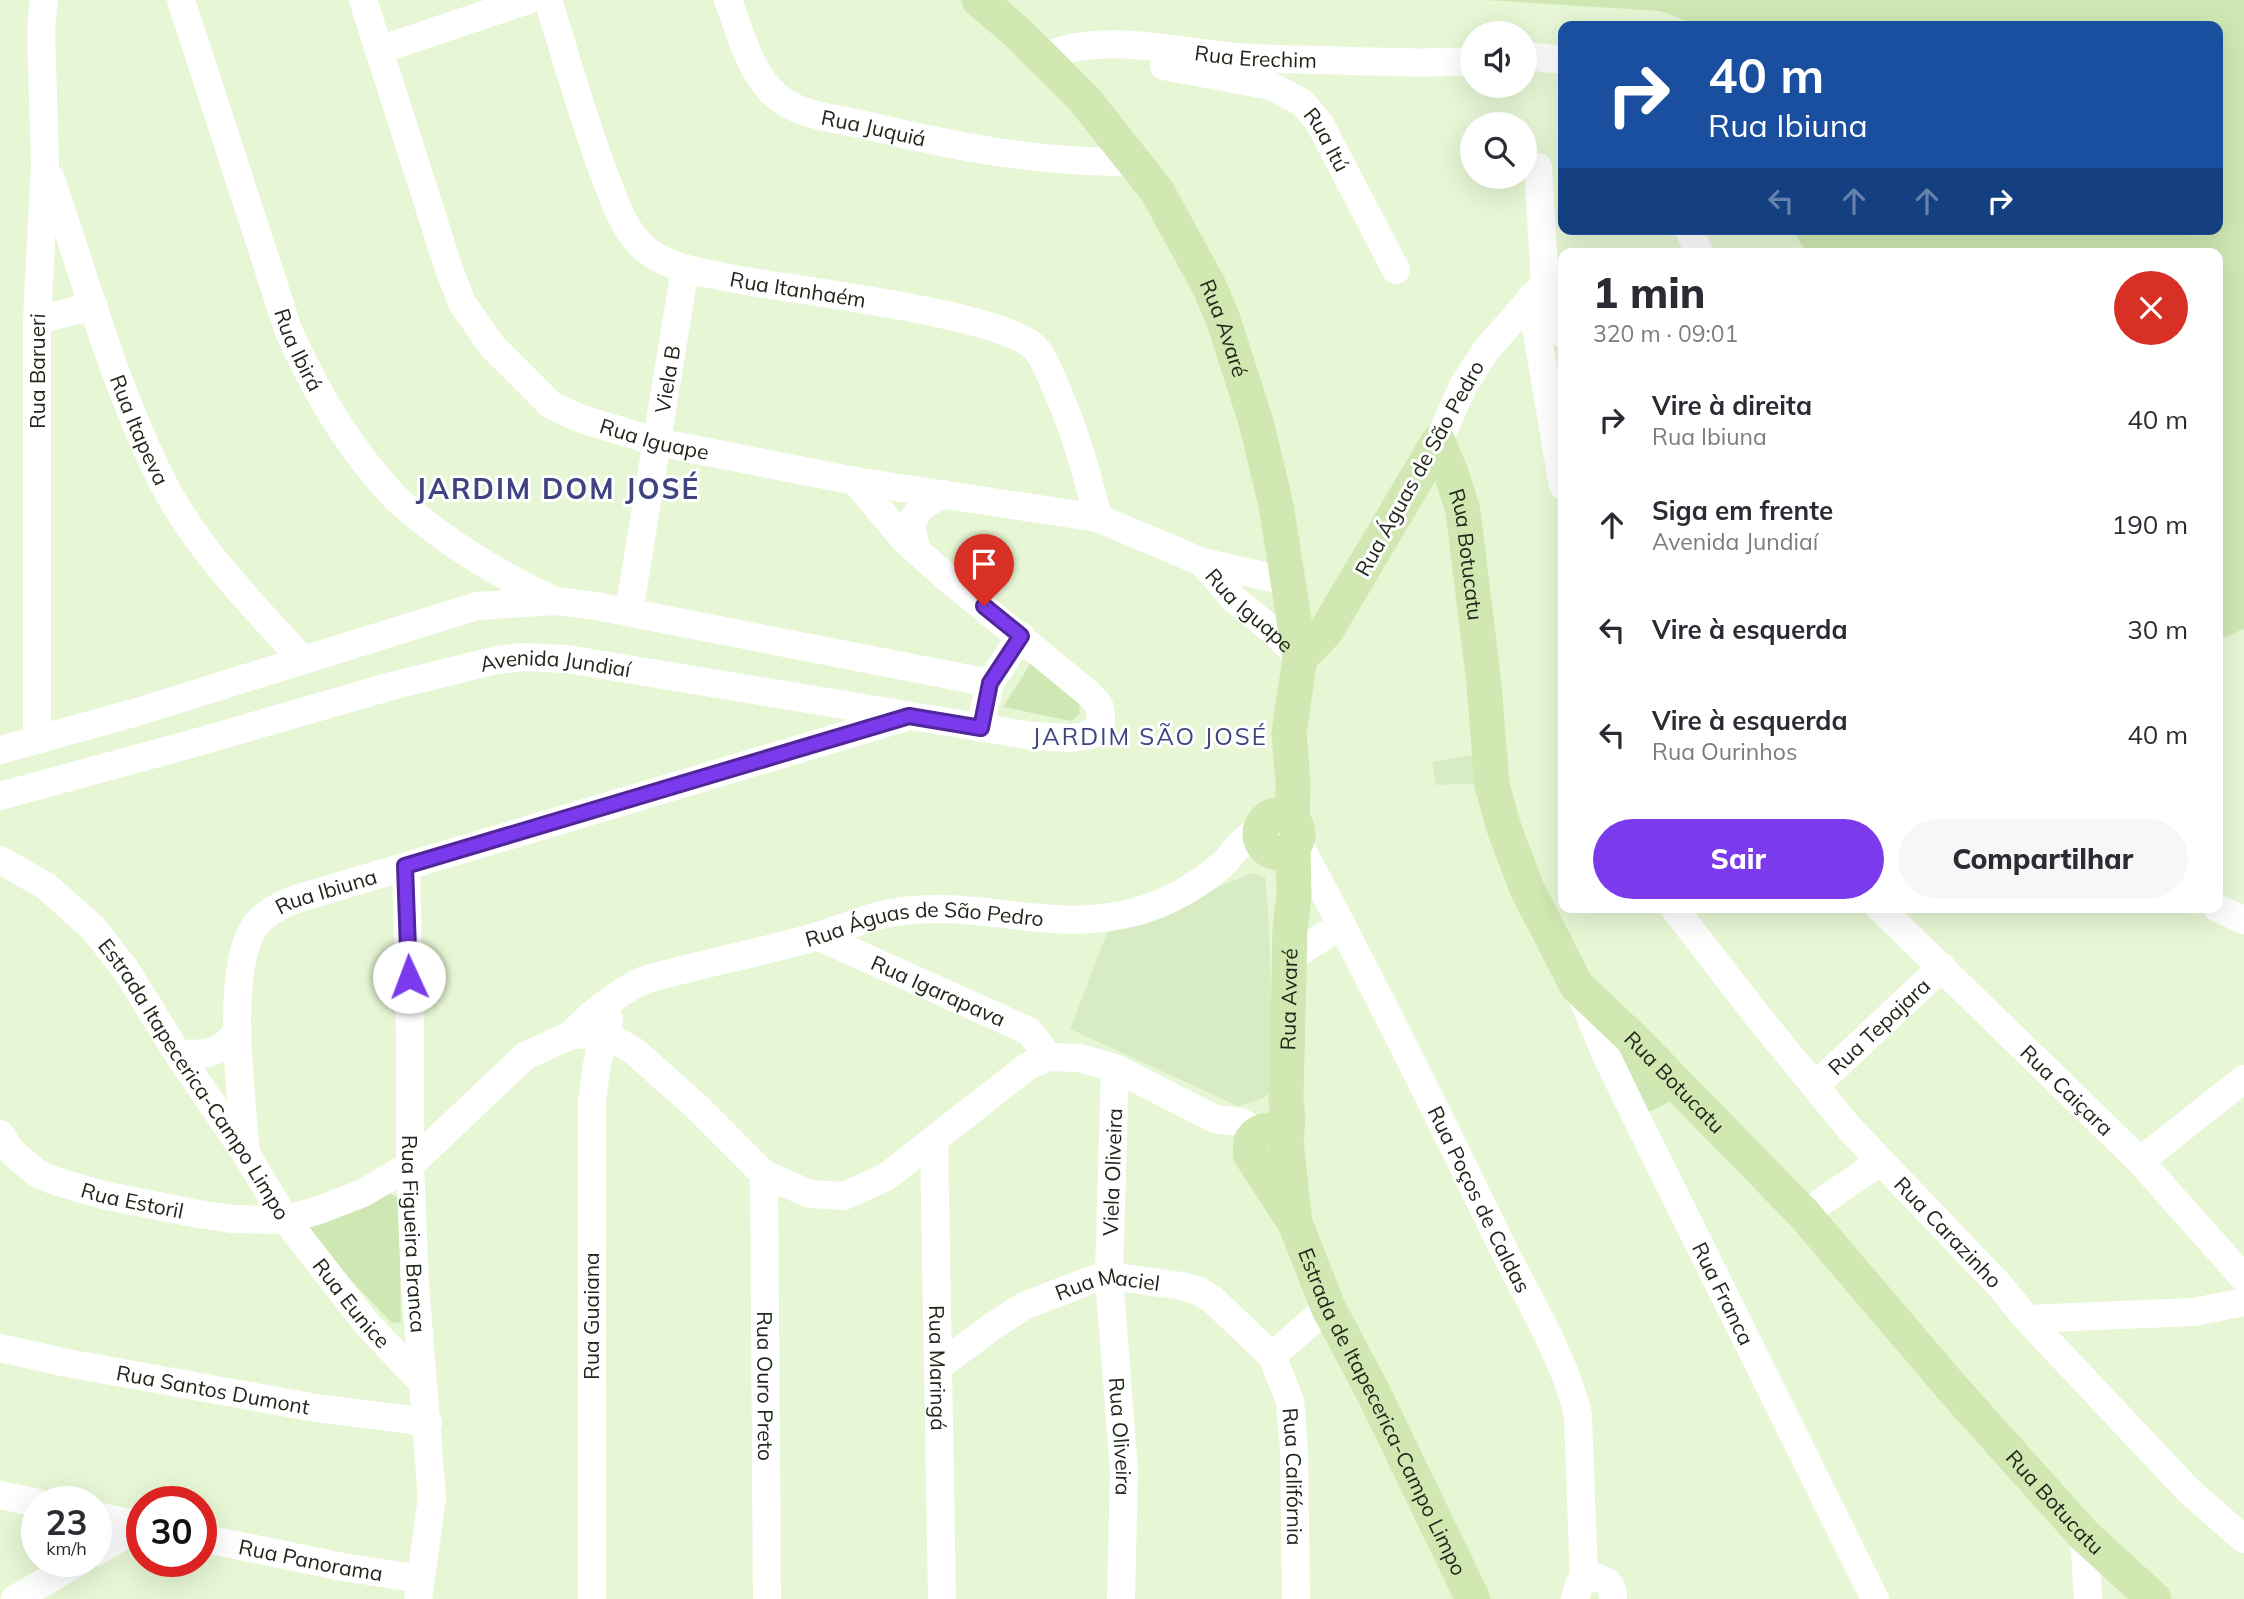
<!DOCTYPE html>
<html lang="pt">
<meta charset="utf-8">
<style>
:root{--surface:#fff;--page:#f7f7f7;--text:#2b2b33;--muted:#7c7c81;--accent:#7c3aed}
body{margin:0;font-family:Mulish,sans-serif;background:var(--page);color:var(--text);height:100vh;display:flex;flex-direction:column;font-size:26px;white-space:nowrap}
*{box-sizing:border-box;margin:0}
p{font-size:23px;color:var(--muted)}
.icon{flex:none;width:38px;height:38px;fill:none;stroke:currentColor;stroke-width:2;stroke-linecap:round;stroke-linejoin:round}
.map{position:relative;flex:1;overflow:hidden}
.details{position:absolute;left:1558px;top:248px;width:665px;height:665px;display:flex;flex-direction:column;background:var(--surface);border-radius:14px;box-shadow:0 7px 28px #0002}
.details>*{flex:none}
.hud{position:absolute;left:1558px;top:21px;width:665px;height:214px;border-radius:14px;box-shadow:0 7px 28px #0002;background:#1a4fa0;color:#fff;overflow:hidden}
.tools{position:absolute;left:1460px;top:21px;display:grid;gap:14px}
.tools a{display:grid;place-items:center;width:77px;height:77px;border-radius:50%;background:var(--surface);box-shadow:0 7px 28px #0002;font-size:35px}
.speed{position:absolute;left:21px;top:1486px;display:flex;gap:14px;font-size:35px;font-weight:700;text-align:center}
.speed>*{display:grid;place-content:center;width:91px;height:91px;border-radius:50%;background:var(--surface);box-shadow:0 7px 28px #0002;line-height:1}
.speed small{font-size:18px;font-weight:400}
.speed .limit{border:10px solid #d22;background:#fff;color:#111}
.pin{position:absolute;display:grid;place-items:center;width:60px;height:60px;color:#fff;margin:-72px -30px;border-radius:50% 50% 50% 0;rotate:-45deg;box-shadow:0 0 7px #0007}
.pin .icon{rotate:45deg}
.me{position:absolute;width:77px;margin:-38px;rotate:358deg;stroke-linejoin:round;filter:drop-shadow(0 0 5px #0008)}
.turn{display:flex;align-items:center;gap:24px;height:147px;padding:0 35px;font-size:32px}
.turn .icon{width:91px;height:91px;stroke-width:2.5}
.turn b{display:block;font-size:49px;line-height:60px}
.lanes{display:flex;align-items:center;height:66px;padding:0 35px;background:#0003;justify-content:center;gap:35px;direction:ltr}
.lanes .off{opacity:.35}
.round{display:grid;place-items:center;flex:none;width:74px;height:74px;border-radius:37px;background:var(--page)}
.overview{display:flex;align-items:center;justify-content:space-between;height:119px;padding:0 35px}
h1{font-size:42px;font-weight:800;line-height:52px}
.primary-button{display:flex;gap:14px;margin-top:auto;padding:14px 35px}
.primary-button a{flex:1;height:80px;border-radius:42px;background:var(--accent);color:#fff;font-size:28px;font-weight:800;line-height:80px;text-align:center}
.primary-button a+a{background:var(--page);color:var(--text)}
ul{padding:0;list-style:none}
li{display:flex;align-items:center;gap:21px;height:105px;padding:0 35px}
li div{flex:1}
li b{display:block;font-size:26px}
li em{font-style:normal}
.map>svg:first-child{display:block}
.built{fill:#d8ecc4}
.green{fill:#cfe8b3}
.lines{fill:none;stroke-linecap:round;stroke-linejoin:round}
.minor{stroke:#fff;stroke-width:28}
.major{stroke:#d1e8b3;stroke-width:35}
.route-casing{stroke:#51269a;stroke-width:18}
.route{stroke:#7c3aed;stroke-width:12}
.labels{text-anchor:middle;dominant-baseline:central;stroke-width:6;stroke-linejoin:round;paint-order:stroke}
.street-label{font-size:21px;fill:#21271b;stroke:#fefefe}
.quarter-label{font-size:24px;letter-spacing:2px;fill:#3f437f;stroke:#fefefe}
.district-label{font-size:28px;font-weight:bold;letter-spacing:2px;fill:#3f437f;stroke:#fefefe}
</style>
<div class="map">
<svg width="2244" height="1599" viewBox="0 0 2244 1599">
<rect width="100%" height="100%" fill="#e7f7d5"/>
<path class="built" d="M 1479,754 L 1485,783 L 1436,785 L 1432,762 Z
M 1252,873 L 1265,877 L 1269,923 L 1273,1080 L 1266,1097 L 1238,1106 L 1070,1029 L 1107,933 Z"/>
<path class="green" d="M 1486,0 L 2244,0 L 2244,629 L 2217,640 L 2217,254 L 1808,254 L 1791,229 L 2217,229 L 2217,26 L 1699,26 L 1661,11 Z
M 1032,661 L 1079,700 L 1080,714 L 1071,721 L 1003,707 Z
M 1594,1001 L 1684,1095 L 1640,1116 Z
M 387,1191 L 399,1199 L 401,1322 L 392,1323 L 304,1232 L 309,1222 Z"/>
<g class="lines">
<g class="minor">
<path id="s1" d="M 181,0 L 289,332 C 313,385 340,434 378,478 C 385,486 392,495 400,502 C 445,542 499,575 553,600"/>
<path id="s2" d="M 363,0 L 449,269 L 462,303 L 492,346 L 551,405 L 579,418 L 657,442 L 855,481 L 1098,518 L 1202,562 L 1286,581"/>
<path id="s3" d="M 548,0 C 566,57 582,115 603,171 C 612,195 621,223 638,242 C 660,267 699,272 730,278 C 786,290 1008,313 1037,350 C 1046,361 1050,375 1056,388 C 1075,430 1087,474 1098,518"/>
<path id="s4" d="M 728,0 C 739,30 749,68 771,91 C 794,116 834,118 865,125 C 956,147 1039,163 1133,162"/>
<path d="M 379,50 L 528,0"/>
<path d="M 1524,56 L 1563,60"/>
<path id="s5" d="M 1043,57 C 1103,31 1174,52 1237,57 C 1274,60 1312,59 1349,61 C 1390,62 1431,64 1472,61"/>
<path id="s6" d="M 1164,66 L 1271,86 L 1303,103 L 1320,124 L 1396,270"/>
<path d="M 1538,167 L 1545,283 L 1563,334"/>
<path id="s7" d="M 51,179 C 85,279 114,384 161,479 C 195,547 251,603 302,659"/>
<path d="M 1688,229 L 1700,254"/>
<path d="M 1531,297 L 1563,486"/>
<path d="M 37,320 L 94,306"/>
<path d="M 1438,442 L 1463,386 L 1486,350 L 1545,283"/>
<path d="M 916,549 L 911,523 L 922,506 L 943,494"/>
<path id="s8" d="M 1202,562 L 1235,600 L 1273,631 L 1300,658"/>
<path id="s9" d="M 629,612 L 685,269"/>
<path d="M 980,728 L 990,683 L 1021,636"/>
<path id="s10" d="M 37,740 L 37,320 L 45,163 L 41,30 L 44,0"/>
<path d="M 0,750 L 137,712 L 477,606 L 556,601 L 596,606 L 990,683"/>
<path id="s11" d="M 0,796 L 191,744 L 395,685 L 497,660 L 522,657 L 567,659 L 1032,736 L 1071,738 L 1090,735 L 1101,723 L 1101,716 L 1099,705 L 1088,693 L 946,577 L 905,540 L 855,481"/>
<path id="s12" d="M 1297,841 C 1368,972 1434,1106 1499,1240 C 1526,1296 1564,1355 1578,1415 L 1584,1579"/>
<path id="s13" d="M 0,860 L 46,886 L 93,928 L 126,970 L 178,1054 L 246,1154 L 286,1220 L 367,1324 L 422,1382"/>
<path id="s14" d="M 406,866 L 410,1032 L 410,1165 L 415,1283 L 432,1498 L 418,1599"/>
<path id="s15" d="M 1674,908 L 1760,1019 L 1850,1129 L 2001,1287 L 2027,1319 L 2189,1491 L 2244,1539"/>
<path id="s16" d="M 1880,908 L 2140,1161 L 2244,1278"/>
<path d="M 2217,908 L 2244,920"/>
<path id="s17" d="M 817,936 L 1029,1031 L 1049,1057"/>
<path d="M 1289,958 L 1342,925"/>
<path id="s18" d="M 1580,992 L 1605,1053 L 1638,1121 L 1875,1599"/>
<path id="s19" d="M 571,1035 C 593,1011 615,994 644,980 C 701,964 759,953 815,937 C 842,929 868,916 897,912 C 945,904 992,914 1040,918 C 1111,925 1168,911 1223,864 C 1228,859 1232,853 1237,848 C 1244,840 1253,834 1261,827"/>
<path d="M 178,1054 C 207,1054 218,1056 238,1031"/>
<path id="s20" d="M 1115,1068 L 1109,1276 L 1124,1471 L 1121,1599"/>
<path id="s21" d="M 1816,1085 L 1942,967"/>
<path id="s22" d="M 0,1134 L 12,1152 L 38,1174 L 55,1181 L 103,1195 L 199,1214 L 232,1219 L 286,1220 L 322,1209 L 363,1193 L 410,1165 L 525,1056 L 571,1035 L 605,1034 L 634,1051 L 697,1107 L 764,1174 L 810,1194 L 844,1196 L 886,1177 L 1028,1066 L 1049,1057 L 1079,1058 L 1115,1068 L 1215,1119 L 1240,1122 L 1259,1132"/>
<path id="s23" d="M 934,1139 L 942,1599"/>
<path id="s24" d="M 246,1154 C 242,1098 223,968 257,923 C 267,912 280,906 293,900 L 903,718"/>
<path d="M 2140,1161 L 2244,1079"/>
<path id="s25" d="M 764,1174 L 767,1599"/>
<path d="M 1804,1214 L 1881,1161"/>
<path d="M 2027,1319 L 2194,1312 L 2244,1302"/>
<path id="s26" d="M 0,1348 L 62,1362 L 316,1408 L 428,1422"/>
<path d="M 1272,1356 L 1328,1307"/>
<path id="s27" d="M 939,1366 L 993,1326 L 1024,1306 L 1091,1280 L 1109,1276 L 1182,1286 L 1199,1291 L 1212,1299 L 1272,1356 L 1290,1401 L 1294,1449 L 1296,1599"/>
<path d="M 0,1495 L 37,1503"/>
<path d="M 96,1516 L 142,1525"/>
<path d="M 2084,1535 L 2088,1599"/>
<path id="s28" d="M 201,1538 L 343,1567 L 420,1579"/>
<path d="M 96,1552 L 142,1525"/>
<path d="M 15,1599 L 80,1561"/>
<path d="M 592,1599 L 592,1102 L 597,1064 L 609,1019"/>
<path d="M 1575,1599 L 1579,1584 L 1592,1577 C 1605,1578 1614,1585 1613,1599"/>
</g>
<g class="major">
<path id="s29" d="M 979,0 L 1018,33 L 1084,99 L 1157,191 L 1209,286 L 1223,319 L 1256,422 L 1276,505 L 1300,658 L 1289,732 L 1293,783 L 1292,820"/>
<path id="s30" d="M 1438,442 L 1451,473 L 1463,511 L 1484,684 L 1492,785 L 1504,828 L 1527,889 L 1577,986 L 1633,1039 L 1804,1214 L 1953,1389 L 2084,1535 L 2154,1599"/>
<path d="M 1300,658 L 1326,631 L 1438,442"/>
<circle cx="1279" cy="834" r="19"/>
<path id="s31" d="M 1286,1141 L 1288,1118 L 1286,1100 L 1290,929 L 1294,895 L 1293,847"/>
<path id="s32" d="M 1295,1223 L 1286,1141 C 1277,1126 1260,1127 1251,1141 L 1250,1154 L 1295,1223 L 1328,1307 L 1374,1394 L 1473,1599"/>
</g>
</g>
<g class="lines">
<g class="route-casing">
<path id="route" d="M 409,977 L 405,866 L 909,716 L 981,728 L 990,683 L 1021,636 L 984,606"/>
</g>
<use href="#route" class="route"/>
</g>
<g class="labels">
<g class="street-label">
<text stroke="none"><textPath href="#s5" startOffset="215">Rua Erechim</textPath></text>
<text stroke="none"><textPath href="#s4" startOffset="212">Rua Juquiá</textPath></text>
<text stroke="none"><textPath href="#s6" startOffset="189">Rua Itú</textPath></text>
<text stroke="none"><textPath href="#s3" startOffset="429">Rua Itanhaém</textPath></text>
<text stroke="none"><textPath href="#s29" startOffset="415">Rua Avaré</textPath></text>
<text stroke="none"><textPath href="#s1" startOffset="369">Rua Ibirá</textPath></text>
<text stroke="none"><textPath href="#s10" startOffset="369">Rua Barueri</textPath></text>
<text stroke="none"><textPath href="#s9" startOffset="236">Viela B</textPath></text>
<text stroke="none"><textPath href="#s7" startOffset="266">Rua Itapeva</textPath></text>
<text stroke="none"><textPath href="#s2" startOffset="564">Rua Iguape</textPath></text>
<text transform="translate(1419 468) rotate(-61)">Rua Águas de São Pedro</text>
<text stroke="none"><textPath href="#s30" startOffset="117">Rua Botucatu</textPath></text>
<text stroke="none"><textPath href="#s8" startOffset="68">Rua Iguape</textPath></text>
<text stroke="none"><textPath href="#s11" startOffset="574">Avenida Jundiaí</textPath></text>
<text stroke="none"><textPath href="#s24" startOffset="312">Rua Ibiuna</textPath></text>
<text stroke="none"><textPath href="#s19" startOffset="380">Rua Águas de São Pedro</textPath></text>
<text stroke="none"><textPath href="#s17" startOffset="133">Rua Igarapava</textPath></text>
<text stroke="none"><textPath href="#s31" startOffset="142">Rua Avaré</textPath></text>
<text stroke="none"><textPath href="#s21" startOffset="86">Rua Tepajara</textPath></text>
<text stroke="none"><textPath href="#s13" startOffset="298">Estrada Itapecerica-Campo Limpo</textPath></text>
<text stroke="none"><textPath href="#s30" startOffset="705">Rua Botucatu</textPath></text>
<text stroke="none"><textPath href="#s16" startOffset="261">Rua Caiçara</textPath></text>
<text transform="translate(1112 1172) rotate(-88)">Viela Oliveira</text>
<text stroke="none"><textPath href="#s12" startOffset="402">Rua Poços de Caldas</textPath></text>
<text stroke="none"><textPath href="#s22" startOffset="154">Rua Estoril</textPath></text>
<text stroke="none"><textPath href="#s14" startOffset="368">Rua Figueira Branca</textPath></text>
<text stroke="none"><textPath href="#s15" startOffset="425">Rua Carazinho</textPath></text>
<text stroke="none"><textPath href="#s27" startOffset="192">Rua Maciel</textPath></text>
<text stroke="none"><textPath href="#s18" startOffset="334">Rua Franca</textPath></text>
<text stroke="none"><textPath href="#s13" startOffset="572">Rua Eunice</textPath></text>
<text transform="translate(591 1316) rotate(-90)">Rua Guaiana</text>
<text stroke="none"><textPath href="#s23" startOffset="229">Rua Maringá</textPath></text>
<text stroke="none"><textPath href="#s25" startOffset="212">Rua Ouro Preto</textPath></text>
<text stroke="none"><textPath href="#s26" startOffset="217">Rua Santos Dumont</textPath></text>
<text stroke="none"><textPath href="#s32" startOffset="429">Estrada de Itapecerica-Campo Limpo</textPath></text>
<text stroke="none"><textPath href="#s20" startOffset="369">Rua Oliveira</textPath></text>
<text stroke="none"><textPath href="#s27" startOffset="508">Rua Califórnia</textPath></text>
<text stroke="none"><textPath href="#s30" startOffset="1272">Rua Botucatu</textPath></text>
<text stroke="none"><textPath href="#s28" startOffset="112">Rua Panorama</textPath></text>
</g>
<g class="quarter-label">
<text x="1150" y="736">JARDIM SÃO JOSÉ</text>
</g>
<g class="district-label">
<text x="558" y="488">JARDIM DOM JOSÉ</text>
</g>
</g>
</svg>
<div class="tools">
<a><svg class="icon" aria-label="sound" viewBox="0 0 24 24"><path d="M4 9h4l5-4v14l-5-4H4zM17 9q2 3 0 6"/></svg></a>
<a><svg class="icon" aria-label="search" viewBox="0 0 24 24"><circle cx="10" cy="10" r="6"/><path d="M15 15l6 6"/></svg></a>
</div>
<div class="speed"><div>23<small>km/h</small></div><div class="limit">30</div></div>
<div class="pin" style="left:984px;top:606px;background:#d93025"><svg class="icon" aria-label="arrive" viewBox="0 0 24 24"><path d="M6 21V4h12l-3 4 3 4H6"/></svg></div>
<svg class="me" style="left:409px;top:977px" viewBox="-20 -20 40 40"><circle r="19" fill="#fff"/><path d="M0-13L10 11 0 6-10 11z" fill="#7c3aed"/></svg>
<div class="hud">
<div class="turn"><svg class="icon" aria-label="right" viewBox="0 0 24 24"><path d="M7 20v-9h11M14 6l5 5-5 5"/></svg><div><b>40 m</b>Rua Ibiuna</div></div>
<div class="lanes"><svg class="icon off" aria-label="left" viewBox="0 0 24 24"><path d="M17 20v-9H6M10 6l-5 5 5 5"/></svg><svg class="icon off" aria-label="ahead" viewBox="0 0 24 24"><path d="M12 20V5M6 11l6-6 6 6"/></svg><svg class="icon off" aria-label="ahead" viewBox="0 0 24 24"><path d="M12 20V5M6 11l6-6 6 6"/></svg><svg class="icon" aria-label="right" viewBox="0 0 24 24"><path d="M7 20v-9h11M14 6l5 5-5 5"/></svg></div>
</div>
<section class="details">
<div class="overview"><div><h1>1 min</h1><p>320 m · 09:01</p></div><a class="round" style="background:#d93025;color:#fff"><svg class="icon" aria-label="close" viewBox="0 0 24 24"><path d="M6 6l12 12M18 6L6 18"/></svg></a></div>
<ul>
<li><svg class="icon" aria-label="right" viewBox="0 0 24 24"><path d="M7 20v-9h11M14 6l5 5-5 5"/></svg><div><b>Vire à direita</b><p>Rua Ibiuna</p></div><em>40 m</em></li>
<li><svg class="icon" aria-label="ahead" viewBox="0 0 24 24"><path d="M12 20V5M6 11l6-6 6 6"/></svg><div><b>Siga em frente</b><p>Avenida Jundiaí</p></div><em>190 m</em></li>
<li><svg class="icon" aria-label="left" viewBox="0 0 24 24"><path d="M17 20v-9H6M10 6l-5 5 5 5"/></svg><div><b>Vire à esquerda</b></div><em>30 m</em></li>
<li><svg class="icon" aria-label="left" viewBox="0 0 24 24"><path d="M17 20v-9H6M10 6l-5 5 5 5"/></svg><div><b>Vire à esquerda</b><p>Rua Ourinhos</p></div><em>40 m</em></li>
</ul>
<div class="primary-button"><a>Sair</a><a>Compartilhar</a></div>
</section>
</div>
